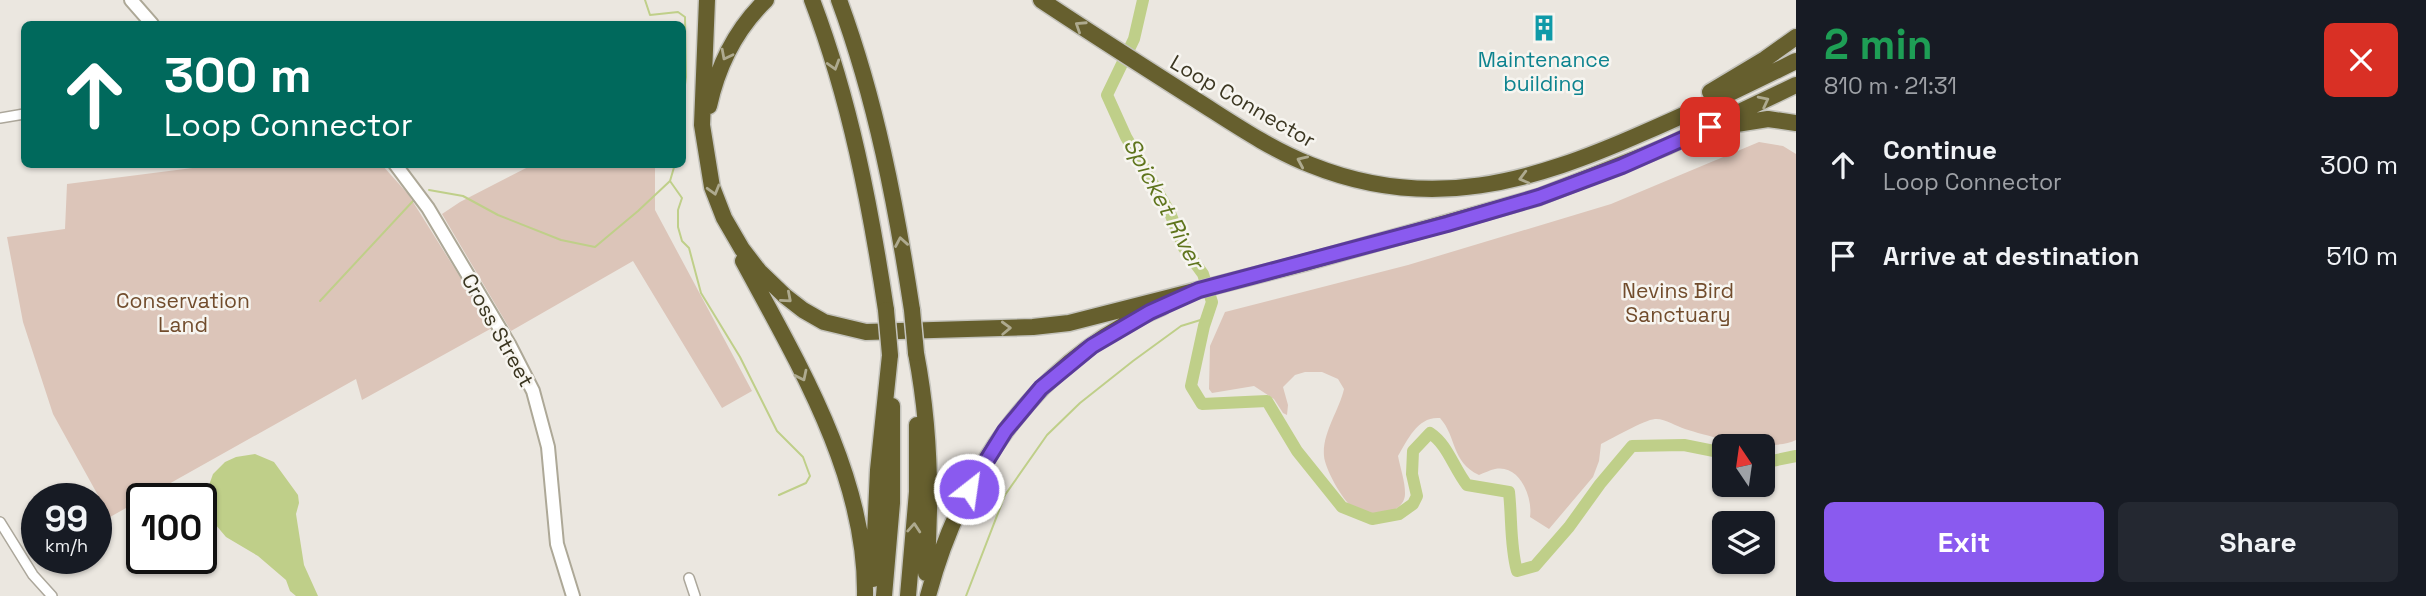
<!DOCTYPE html>
<meta charset="utf-8">
<style>
:root{--surface:#171b24;--page:#242831;--text:#f1f3f6;--muted:#9ea1a6;--accent:#8a5aef}
body{margin:0;font-family:"Space Grotesk",sans-serif;background:var(--page);color:var(--text);height:100vh;display:flex;flex-direction:column;font-size:26px;white-space:nowrap}
*{box-sizing:border-box;margin:0}
p{font-size:23px;color:var(--muted)}
.icon{flex:none;width:38px;height:38px;fill:none;stroke:currentColor;stroke-width:2;stroke-linecap:round;stroke-linejoin:round}
.map{position:relative;flex:1;overflow:hidden}
.details{display:flex;flex-direction:column;background:var(--surface);width:630px}
.details>*{flex:none}
.top-card{position:absolute;left:21px;top:21px;width:665px;height:147px;border-radius:10px;box-shadow:0 2px 5px #0004;background:#00695c;color:#fff;overflow:hidden}
.needle{width:46px;rotate:347deg}
.buttons{position:absolute;left:1712px;top:434px;display:grid;gap:14px}
.buttons a{display:grid;place-items:center;width:63px;height:63px;border-radius:10px;background:var(--surface);box-shadow:0 2px 5px #0004;font-size:35px}
.speed{position:absolute;left:21px;top:483px;display:flex;gap:14px;font-size:35px;font-weight:700;text-align:center}
.speed>*{display:grid;place-content:center;width:91px;height:91px;border-radius:50%;background:var(--surface);box-shadow:0 2px 5px #0004;line-height:1}
.speed small{font-size:18px;font-weight:400}
.speed .limit{border:4px solid #111;border-radius:10px;background:#fff;color:#111}
.pin{position:absolute;display:grid;place-items:center;width:60px;height:60px;color:#fff;margin:-30px;border-radius:14px;box-shadow:0 4px 10px #0006}
.me{position:absolute;width:77px;margin:-38px;rotate:30deg;stroke-linejoin:round;filter:drop-shadow(0 0 5px #0008)}
.turn{display:flex;align-items:center;gap:24px;height:147px;padding:0 28px;font-size:32px}
.turn .icon{width:91px;height:91px;stroke-width:2.5}
.turn b{display:block;font-size:49px;line-height:60px}
.round{display:grid;place-items:center;flex:none;width:74px;height:74px;border-radius:10px;background:var(--page)}
.overview{display:flex;align-items:center;justify-content:space-between;height:119px;padding:0 28px}
h1{font-size:42px;font-weight:700;line-height:52px;color:#1e9e55}
.primary-button{display:flex;gap:14px;margin-top:auto;padding:14px 28px}
.primary-button a{flex:1;height:80px;border-radius:10px;background:var(--accent);color:#fff;font-size:28px;font-weight:700;line-height:80px;text-align:center}
.primary-button a+a{background:var(--page);color:var(--text)}
ul{padding:0;list-style:none}
li{display:flex;align-items:center;gap:21px;height:91px;padding:0 28px}
li div{flex:1}
li b{display:block;font-size:26px}
li em{font-style:normal}
main{display:flex;flex:1;min-height:0}
.map>svg:first-child{display:block}
.green{fill:#dcc5b9}
.water{fill:#bfcf89}
.lines{fill:none;stroke-linecap:round;stroke-linejoin:round}
.stream{stroke:#bfcf89;stroke-width:2}
.river{stroke:#bfcf89;stroke-width:12}
.street-casing{stroke:#aca79b;stroke-width:12}
.secondary-casing{stroke:#ada897;stroke-width:16}
.highway-casing{stroke:#c4c3bc;stroke-width:19}
.street{stroke:#fff;stroke-width:9}
.secondary{stroke:#fff;stroke-width:12}
.highway{stroke:#665f2e;stroke-width:16}
.highway-bridge-casing{stroke:#c4c3bc;stroke-width:19;stroke-linecap:butt}
.highway-bridge{stroke:#665f2e;stroke-width:16}
.oneway{stroke:#aeaa8f}
.route-casing{stroke:#5a3a9b;stroke-width:18}
.route{stroke:#8a5aef;stroke-width:12}
.labels{text-anchor:middle;dominant-baseline:central;stroke-width:5;stroke-linejoin:round;paint-order:stroke}
.culture-label{font-size:21px;fill:#0d838f;stroke:#f7f5f0}
.street-label{font-size:21px;fill:#3b3621;stroke:#f7f5f0}
.park-label{font-size:21px;fill:#714c2c;stroke:#f7f5f0}
.water-label{font-size:23px;font-style:italic;fill:#5f751d;stroke:#f7f5f0}
</style>
<main>
<div class="map">
<svg width="1796" height="596" viewBox="0 0 1796 596">
<rect width="100%" height="100%" fill="#ebe7e0"/>
<path class="green" d="M 1759,142 L 1783,146 L 1796,154 L 1796,440 C 1769,453 1714,438 1685,429 C 1676,426 1664,418 1655,419 C 1644,420 1613,438 1601,444 L 1599,461 L 1593,477 L 1549,529 L 1530,517 C 1533,498 1520,464 1495,469 C 1490,470 1484,473 1479,475 C 1451,462 1457,437 1440,418 C 1418,416 1408,439 1398,456 C 1400,467 1405,481 1405,493 C 1406,516 1366,518 1352,507 C 1342,499 1325,469 1324,456 C 1322,433 1339,411 1344,389 L 1338,379 L 1322,372 L 1305,372 L 1295,375 L 1283,387 L 1288,405 L 1287,415 L 1283,413 L 1274,399 L 1254,386 L 1212,393 L 1209,389 L 1210,346 L 1225,312 L 1408,265 L 1611,204 Z
M 534,164 L 655,165 L 655,210 L 752,391 L 722,408 L 633,261 L 511,331 L 442,214 L 460,202 Z
M 216,165 L 382,165 L 408,194 L 492,328 L 362,400 L 356,379 L 110,517 L 53,414 L 23,322 L 7,237 L 65,229 L 67,184 Z"/>
<path class="water" d="M 255,454 L 274,462 L 298,495 L 299,503 L 296,514 L 304,565 L 318,596 L 296,596 L 290,591 L 286,580 L 258,556 L 226,537 L 204,511 L 203,502 L 213,474 L 225,462 L 236,457 Z"/>
<g class="lines">
<path class="stream" d="M 645,0 L 650,15 L 678,12 L 685,17 L 686,77 L 682,108
M 670,181 L 682,198 L 678,210 L 678,227 L 682,241 L 689,248 L 701,293 L 740,357 L 777,431 L 803,457 L 810,476 L 806,483 L 779,495
M 429,190 L 463,196 L 498,215 L 561,240 L 595,247 L 638,211 L 670,181 L 675,164
M 320,301 L 413,201
M 966,596 L 1005,495 L 1047,435 L 1080,403 L 1133,361 L 1181,326 L 1207,318"/>
<path class="river" d="M 1143,0 L 1134,39 L 1107,95 L 1126,137 L 1170,213 L 1184,248 L 1203,274 L 1212,302 L 1204,326 L 1191,386 L 1202,404 L 1267,401 L 1297,451 L 1342,507 L 1372,519 L 1399,514 L 1413,504 L 1417,496 L 1412,474 L 1413,451 L 1430,433 C 1448,445 1453,467 1467,485 L 1509,492 C 1512,519 1510,546 1517,571 L 1535,566 L 1569,527 L 1600,484 L 1632,446 L 1684,445 L 1724,453
M 1762,463 L 1796,456"/>
<g class="street-casing">
<path id="street" d="M 0,118 L 24,114
M 0,522 L 33,575 L 52,596
M 689,578 L 695,596"/>
</g>
<g class="secondary-casing">
<path id="secondary" d="M 131,0 L 152,24
M 395,164 L 428,208 L 509,344 L 533,391 L 548,447 L 557,544 L 573,596"/>
</g>
<g class="highway-casing">
<path id="highway" d="M 707,0 L 702,125 L 712,187 L 724,218 L 742,249 L 759,271 L 785,296 L 803,310 L 824,322 L 866,332 L 1033,327 L 1069,323 L 1304,263 L 1539,197 L 1668,146 L 1796,85
M 812,0 C 850,100 870,204 886,310
M 839,0 C 876,100 896,205 912,310
M 1041,0 C 1092,34 1144,67 1196,100 C 1234,124 1270,149 1311,165 C 1430,213 1532,182 1643,133 C 1695,111 1745,86 1796,61
M 1710,92 L 1765,59 L 1796,37
M 709,106 C 718,65 736,29 766,0
M 1730,125 L 1768,119 L 1796,123
M 743,261 C 798,363 867,477 865,596
M 916,353 C 930,426 932,499 926,573
M 873,579 L 878,470 L 890,355
M 884,596 L 892,503 L 892,406
M 908,596 L 917,492 L 917,425
M 928,596 C 961,471 1039,357 1162,307"/>
</g>
<use href="#street" class="street"/>
<use href="#secondary" class="secondary"/>
<use href="#highway" class="highway"/>
<g class="highway-bridge-casing">
<path id="highway-bridge" d="M 886,310 L 890,355
M 912,310 L 916,353"/>
</g>
<use href="#highway-bridge" class="highway-bridge"/>
</g>
<defs><path id="oneway-chevron" d="M-2-3.5L2.5 0L-2 3.5" fill="none" stroke-width="1.6" stroke-linecap="round" stroke-linejoin="round" transform="scale(1.75)"/></defs>
<g class="oneway">
<use href="#oneway-chevron" transform="translate(1080 26) rotate(-147)"/>
<use href="#oneway-chevron" transform="translate(726 55) rotate(117)"/>
<use href="#oneway-chevron" transform="translate(834 65) rotate(73)"/>
<use href="#oneway-chevron" transform="translate(1764 101) rotate(-27)"/>
<use href="#oneway-chevron" transform="translate(1302 161) rotate(-156)"/>
<use href="#oneway-chevron" transform="translate(1524 178) rotate(165)"/>
<use href="#oneway-chevron" transform="translate(714 190) rotate(74)"/>
<use href="#oneway-chevron" transform="translate(901 242) rotate(-100)"/>
<use href="#oneway-chevron" transform="translate(787 298) rotate(41)"/>
<use href="#oneway-chevron" transform="translate(1006 328) rotate(-2)"/>
<use href="#oneway-chevron" transform="translate(802 376) rotate(64)"/>
<use href="#oneway-chevron" transform="translate(914 528) rotate(-86)"/>
</g>
<g class="lines">
<g class="route-casing">
<path id="route" d="M 969,489 L 1005,431 L 1041,388 L 1092,346 L 1150,312 L 1199,290 L 1447,224 L 1539,197 L 1622,166 L 1710,127"/>
</g>
<use href="#route" class="route"/>
</g>
<defs>
<g id="building-bare" transform="scale(2.1)"><path d="M-4-6H4V6H1V3H-1V6H-4ZM-2.5-4.3h1.7v1.8h-1.7ZM.8-4.3h1.7v1.8H.8ZM-2.5-1h1.7V.8h-1.7ZM.8-1h1.7V.8H.8Z" fill="#0f9aa8" stroke="#f7f5f0" stroke-width="2.5" paint-order="stroke"/></g>
</defs>
<g fill-rule="evenodd">
<use href="#building-bare" x="1544" y="28"/>
</g>
<g class="labels">
<g class="culture-label">
<text x="1544" y="59">Maintenance<tspan x="1544" dy="24">building</tspan></text>
</g>
<g class="street-label">
<text transform="translate(1243 101) rotate(30)">Loop Connector</text>
<text transform="translate(498 330) rotate(61)">Cross Street</text>
</g>
<g class="park-label">
<text x="1678" y="290">Nevins Bird<tspan x="1678" dy="24">Sanctuary</tspan></text>
<text x="183" y="300">Conservation<tspan x="183" dy="24">Land</tspan></text>
</g>
<g class="water-label">
<text transform="translate(1164 203) rotate(62)">Spicket River</text>
</g>
</g>
</svg>
<div class="buttons">
<a><svg class="needle" viewBox="-14 -14 28 28"><path d="M0-13l5 13h-10z" fill="#e53935"/><path d="M0 13l5-13h-10z" fill="#9ea1a6"/></svg></a>
<a><svg class="icon" aria-label="layers" viewBox="0 0 24 24"><path d="M12 4l9 5-9 5-9-5zM3 14l9 5 9-5"/></svg></a>
</div>
<div class="speed"><div>99<small>km/h</small></div><div class="limit">100</div></div>
<div class="pin" style="left:1710px;top:127px;background:#d93025"><svg class="icon" aria-label="arrive" viewBox="0 0 24 24"><path d="M6 21V4h12l-3 4 3 4H6"/></svg></div>
<svg class="me" style="left:969px;top:489px" viewBox="-20 -20 40 40"><circle r="17" fill="#8a5aef" stroke="#fff" stroke-width="3"/><path d="M0-11L8 9 0 5-8 9z" fill="#fff"/></svg>
<div class="top-card">
<div class="turn"><svg class="icon" aria-label="ahead" viewBox="0 0 24 24"><path d="M12 20V5M6 11l6-6 6 6"/></svg><div><b>300 m</b>Loop Connector</div></div>
</div>
</div>
<section class="details">
<div class="overview"><div><h1>2 min</h1><p>810 m · 21:31</p></div><a class="round" style="background:#d93025;color:#fff"><svg class="icon" aria-label="close" viewBox="0 0 24 24"><path d="M6 6l12 12M18 6L6 18"/></svg></a></div>
<ul>
<li><svg class="icon" aria-label="ahead" viewBox="0 0 24 24"><path d="M12 20V5M6 11l6-6 6 6"/></svg><div><b>Continue</b><p>Loop Connector</p></div><em>300 m</em></li>
<li><svg class="icon" aria-label="arrive" viewBox="0 0 24 24"><path d="M6 21V4h12l-3 4 3 4H6"/></svg><div><b>Arrive at destination</b></div><em>510 m</em></li>
</ul>
<div class="primary-button"><a>Exit</a><a>Share</a></div>
</section>
</main>
